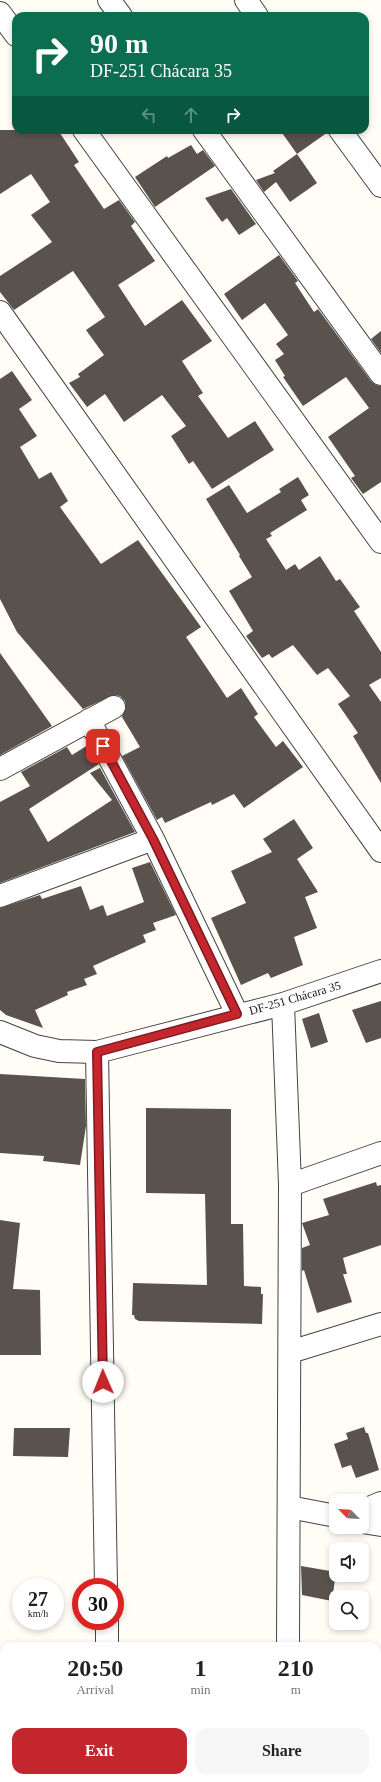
<!DOCTYPE html>
<meta charset="utf-8">
<style>
:root{--surface:#fff;--page:#f6f6f6;--text:#222;--muted:#767676;--accent:#c4262e}
body{margin:0;font-family:"Times New Roman",serif;background:var(--page);color:var(--text);height:100vh;display:flex;flex-direction:column;font-size:15px;white-space:nowrap}
*{box-sizing:border-box;margin:0}
p{font-size:13px;color:var(--muted)}
.icon{flex:none;width:22px;height:22px;fill:none;stroke:currentColor;stroke-width:2;stroke-linecap:round;stroke-linejoin:round}
.map{position:relative;flex:1;overflow:hidden}
.side{position:absolute;left:0px;top:1642px;width:381px;height:140px;display:flex;flex-direction:column;background:var(--surface);border-radius:12px 12px 0 0;box-shadow:0 2px 6px #0003}
.side>*{flex:none}
.banner{position:absolute;left:12px;top:12px;width:357px;height:122px;border-radius:12px;box-shadow:0 2px 6px #0003;background:#0b6e4f;color:#fff;overflow:hidden}
.needle{width:26px;rotate:294deg}
.buttons{position:absolute;left:329px;top:1494px;display:grid;gap:8px}
.buttons a{display:grid;place-items:center;width:40px;height:40px;border-radius:8px;background:var(--surface);box-shadow:0 2px 6px #0003;font-size:20px}
.speed{position:absolute;left:12px;top:1578px;display:flex;gap:8px;font-size:20px;font-weight:700;text-align:center}
.speed>*{display:grid;place-content:center;width:52px;height:52px;border-radius:50%;background:var(--surface);box-shadow:0 2px 6px #0003;line-height:1}
.speed small{font-size:10px;font-weight:400}
.speed .limit{border:6px solid #d22;background:#fff;color:#111}
.pin{position:absolute;display:grid;place-items:center;width:34px;height:34px;color:#fff;margin:-17px;border-radius:8px;box-shadow:0 2px 6px #0006}
.me{position:absolute;width:44px;margin:-22px;rotate:359deg;stroke-linejoin:round;filter:drop-shadow(0 0 3px #0008)}
.turn{display:flex;align-items:center;gap:14px;height:84px;padding:0 12px;font-size:18px}
.turn .icon{width:52px;height:52px;stroke-width:2.5}
.turn b{display:block;font-size:28px;line-height:34px}
.lanes{display:flex;align-items:center;height:38px;padding:0 12px;background:#0003;justify-content:center;gap:20px;direction:ltr}
.lanes .off{opacity:.35}
.eta{display:flex;justify-content:space-evenly;align-items:center;height:68px;text-align:center}
.eta b{font-size:24px;font-weight:700;line-height:28px}
.cta{display:flex;gap:8px;margin-top:auto;padding:8px 12px}
.cta a{flex:1;height:46px;border-radius:12px;background:var(--accent);color:#fff;font-size:16px;font-weight:700;line-height:46px;text-align:center}
.cta a+a{background:var(--page);color:var(--text)}
.map>svg:first-child{display:block}
.building{fill:#5a524d}
.lines{fill:none;stroke-linecap:round;stroke-linejoin:round}
.minor-casing{stroke:#444;stroke-width:24}
.minor{stroke:#fff;stroke-width:22}
.route-casing{stroke:#7f191e;stroke-width:10}
.route{stroke:#c4262e;stroke-width:7}
.labels{text-anchor:middle;dominant-baseline:central;stroke-width:4;stroke-linejoin:round;paint-order:stroke}
.street-label{font-size:12px;fill:#111;stroke:#fff}
</style>
<div class="map">
<svg width="381" height="1782" viewBox="0 0 381 1782">
<rect width="100%" height="100%" fill="#fffdf5"/>
<path class="building" d="M 0,130 L 58,130 L 79,162 L 74,165 L 104,209 L 119,200 L 135,222 L 131,226 L 155,261 L 118,285 L 145,326 L 182,300 L 212,341 L 182,361 L 203,393 L 198,396 L 228,438 L 255,421 L 274,450 L 212,489 L 193,461 L 189,464 L 171,436 L 186,426 L 162,395 L 124,422 L 105,394 L 87,407 L 69,383 L 80,377 L 78,374 L 104,355 L 86,330 L 105,317 L 73,271 L 14,310 L 0,292 L 0,276 L 52,242 L 31,215 L 50,202 L 31,174 L 0,194 Z
M 280,130 L 328,130 L 328,132 L 297,154 L 317,183 L 290,202 L 276,182 L 264,192 L 256,180 L 275,173 L 273,171 L 297,154 Z
M 191,145 L 197,154 L 203,150 L 215,166 L 155,207 L 135,177 L 167,156 L 168,158 Z
M 231,189 L 256,224 L 239,235 L 227,218 L 222,222 L 205,198 Z
M 279,255 L 298,281 L 295,283 L 314,312 L 318,309 L 371,381 L 376,385 L 381,386 L 381,482 L 363,494 L 351,478 L 355,476 L 328,437 L 369,408 L 346,377 L 303,406 L 283,377 L 285,376 L 275,360 L 284,354 L 276,344 L 288,335 L 265,303 L 242,320 L 224,294 Z
M 381,331 L 381,353 L 371,339 Z
M 12,371 L 32,400 L 19,409 L 37,436 L 20,447 L 39,479 L 51,472 L 68,501 L 60,507 L 101,564 L 138,540 L 201,627 L 186,637 L 227,698 L 241,688 L 258,714 L 254,717 L 276,747 L 283,741 L 303,767 L 244,808 L 234,794 L 212,805 L 211,802 L 165,823 L 162,817 L 157,820 L 122,756 L 140,747 L 122,717 L 126,708 L 125,701 L 120,696 L 114,695 L 83,709 L 17,632 L 0,599 L 0,379 Z
M 298,477 L 309,495 L 301,500 L 307,510 L 270,533 L 272,536 L 266,539 L 286,570 L 295,564 L 299,570 L 320,556 L 336,581 L 340,579 L 360,607 L 354,611 L 381,652 L 381,678 L 369,685 L 381,702 L 381,783 L 353,736 L 358,733 L 338,704 L 350,696 L 328,668 L 317,675 L 293,645 L 272,658 L 269,654 L 262,658 L 246,636 L 253,631 L 229,591 L 252,577 L 239,556 L 240,555 L 206,499 L 229,485 L 247,513 L 281,492 L 279,489 Z
M 0,653 L 52,726 L 0,755 Z
M 88,745 L 99,764 L 29,809 L 48,842 L 112,800 L 90,773 L 100,768 L 135,832 L 0,883 L 0,802 L 30,786 L 21,772 L 67,747 L 72,755 Z
M 294,819 L 313,848 L 297,859 L 318,892 L 305,897 L 317,928 L 294,937 L 303,965 L 271,978 L 268,973 L 241,985 L 211,918 L 246,903 L 231,871 L 272,852 L 263,839 Z
M 150,862 L 176,915 L 153,923 L 156,930 L 143,935 L 146,942 L 93,966 L 97,974 L 84,979 L 87,985 L 67,992 L 68,995 L 35,1010 L 43,1028 L 6,1015 L 0,1010 L 0,908 L 40,895 L 42,899 L 81,886 L 90,910 L 103,905 L 107,916 L 144,902 L 132,868 Z
M 381,1001 L 381,1038 L 366,1043 L 352,1010 Z
M 319,1013 L 328,1042 L 311,1048 L 302,1019 Z
M 0,1074 L 85,1079 L 86,1126 L 80,1165 L 43,1161 L 44,1156 L 0,1153 Z
M 146,1108 L 231,1109 L 231,1224 L 243,1224 L 244,1286 L 261,1287 L 261,1294 L 263,1294 L 262,1324 L 139,1321 L 135,1319 L 134,1315 L 132,1315 L 133,1283 L 207,1285 L 205,1194 L 146,1193 Z
M 376,1182 L 377,1186 L 381,1185 L 381,1245 L 343,1258 L 347,1274 L 343,1274 L 352,1302 L 317,1313 L 304,1270 L 302,1271 L 302,1248 L 310,1245 L 302,1223 L 329,1215 L 323,1199 Z
M 0,1220 L 20,1223 L 13,1289 L 40,1290 L 41,1355 L 0,1355 Z
M 364,1427 L 366,1433 L 368,1433 L 379,1470 L 356,1478 L 351,1465 L 342,1468 L 334,1444 L 348,1439 L 346,1433 Z
M 14,1428 L 70,1428 L 68,1457 L 13,1456 Z
M 301,1566 L 336,1572 L 332,1601 L 302,1595 Z"/>
<g class="lines">
<g class="minor-casing">
<path id="minor" d="M 109,0 L 121,16
M 246,0 L 257,16
M 0,13 L 16,35
M 84,130 L 381,542
M 204,130 L 381,374
M 340,130 L 381,186
M 0,312 L 381,851
M 89,720 L 153,839 L 237,1014
M 0,769 L 114,707
M 0,896 L 153,839
M 283,1004 L 290,1185 L 288,1646
M 0,1032 L 35,1046 L 59,1051 L 97,1052 L 283,1004 L 381,971
M 97,1052 L 106,1587
M 290,1185 L 381,1153
M 290,1352 L 381,1324
M 289,1507 L 336,1516
M 362,1511 L 381,1503
M 362,1522 L 381,1525
M 107,1621 L 107,1646
M 377,1700 L 381,1701
M 286,1782 L 286,1778"/>
</g>
<use href="#minor" class="minor"/>
</g>
<g class="lines">
<g class="route-casing">
<path id="route" d="M 103,1382 L 97,1052 L 237,1014 L 153,839 L 103,746"/>
</g>
<use href="#route" class="route"/>
</g>
<g class="labels">
<g class="street-label">
<text transform="translate(295 998) rotate(-16)">DF-251 Chácara 35</text>
</g>
</g>
</svg>
<div class="buttons">
<a><svg class="needle" viewBox="-14 -14 28 28"><path d="M0-13l5 13h-10z" fill="#e53935"/><path d="M0 13l5-13h-10z" fill="#767676"/></svg></a>
<a><svg class="icon" aria-label="sound" viewBox="0 0 24 24"><path d="M4 9h4l5-4v14l-5-4H4zM17 9q2 3 0 6"/></svg></a>
<a><svg class="icon" aria-label="search" viewBox="0 0 24 24"><circle cx="10" cy="10" r="6"/><path d="M15 15l6 6"/></svg></a>
</div>
<div class="speed"><div>27<small>km/h</small></div><div class="limit">30</div></div>
<div class="pin" style="left:103px;top:746px;background:#d93025"><svg class="icon" aria-label="arrive" viewBox="0 0 24 24"><path d="M6 21V4h12l-3 4 3 4H6"/></svg></div>
<svg class="me" style="left:103px;top:1382px" viewBox="-20 -20 40 40"><circle r="19" fill="#fff"/><path d="M0-13L10 11 0 6-10 11z" fill="#c4262e"/></svg>
<div class="banner">
<div class="turn"><svg class="icon" aria-label="right" viewBox="0 0 24 24"><path d="M7 20v-9h11M14 6l5 5-5 5"/></svg><div><b>90 m</b>DF-251 Chácara 35</div></div>
<div class="lanes"><svg class="icon off" aria-label="left" viewBox="0 0 24 24"><path d="M17 20v-9H6M10 6l-5 5 5 5"/></svg><svg class="icon off" aria-label="ahead" viewBox="0 0 24 24"><path d="M12 20V5M6 11l6-6 6 6"/></svg><svg class="icon" aria-label="right" viewBox="0 0 24 24"><path d="M7 20v-9h11M14 6l5 5-5 5"/></svg></div>
</div>
<section class="side">
<div class="eta">
<div><b>20:50</b><p>Arrival</p></div>
<div><b>1</b><p>min</p></div>
<div><b>210</b><p>m</p></div>
</div>
<div class="cta"><a>Exit</a><a>Share</a></div>
</section>
</div>
